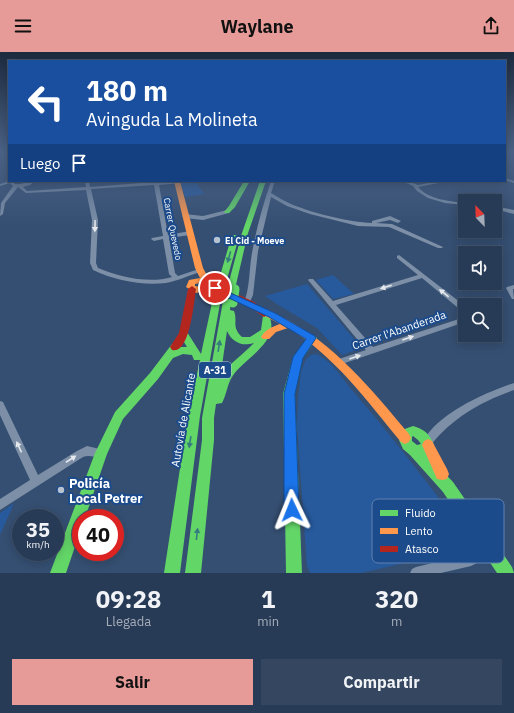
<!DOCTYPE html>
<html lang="es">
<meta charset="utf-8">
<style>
:root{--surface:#283b56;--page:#344660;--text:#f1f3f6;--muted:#a5adb9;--line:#44556c;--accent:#e69b98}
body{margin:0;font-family:"IBM Plex Sans",sans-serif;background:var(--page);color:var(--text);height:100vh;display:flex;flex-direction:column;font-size:15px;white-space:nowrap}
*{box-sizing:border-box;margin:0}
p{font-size:13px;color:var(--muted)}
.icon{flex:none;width:22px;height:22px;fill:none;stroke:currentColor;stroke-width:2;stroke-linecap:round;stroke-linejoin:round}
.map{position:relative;height:521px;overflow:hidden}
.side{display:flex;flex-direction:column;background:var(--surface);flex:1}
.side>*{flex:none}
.hud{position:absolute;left:8px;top:8px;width:498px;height:122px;border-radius:0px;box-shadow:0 2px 10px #0003,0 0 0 1px var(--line);background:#1a4fa0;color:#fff;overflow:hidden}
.needle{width:26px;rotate:337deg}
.tools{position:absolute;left:458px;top:142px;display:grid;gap:8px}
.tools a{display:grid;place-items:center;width:44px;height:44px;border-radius:0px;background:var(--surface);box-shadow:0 2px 10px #0003,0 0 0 1px var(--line);font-size:20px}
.speed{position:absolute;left:12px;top:457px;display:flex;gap:8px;font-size:20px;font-weight:700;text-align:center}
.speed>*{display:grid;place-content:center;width:52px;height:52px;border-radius:50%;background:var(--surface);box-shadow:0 2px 10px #0003,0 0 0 1px var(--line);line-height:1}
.speed small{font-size:10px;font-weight:400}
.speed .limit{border:6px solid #d22;background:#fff;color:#111}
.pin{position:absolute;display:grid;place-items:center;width:34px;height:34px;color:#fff;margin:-17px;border:2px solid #fff;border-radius:50%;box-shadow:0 1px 4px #0007}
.me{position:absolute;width:44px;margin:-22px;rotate:358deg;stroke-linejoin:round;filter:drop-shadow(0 0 3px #0008)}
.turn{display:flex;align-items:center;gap:14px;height:84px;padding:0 12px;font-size:18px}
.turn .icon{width:52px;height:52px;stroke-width:2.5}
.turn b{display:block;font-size:28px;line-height:34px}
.then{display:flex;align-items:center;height:38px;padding:0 12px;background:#0003;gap:8px;font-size:15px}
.eta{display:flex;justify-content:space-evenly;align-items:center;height:68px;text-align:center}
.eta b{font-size:24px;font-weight:700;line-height:28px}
.primary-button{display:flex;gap:8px;margin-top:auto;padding:8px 12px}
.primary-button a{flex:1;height:46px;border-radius:0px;background:var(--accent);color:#111;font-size:16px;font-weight:700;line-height:46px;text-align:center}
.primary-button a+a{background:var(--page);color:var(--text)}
header{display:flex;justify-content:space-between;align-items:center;height:52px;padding:0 12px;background:var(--accent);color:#111;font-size:18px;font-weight:700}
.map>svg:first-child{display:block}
.green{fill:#275a9d}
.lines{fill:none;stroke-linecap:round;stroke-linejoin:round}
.street{fill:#7c8fa6;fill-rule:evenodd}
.fast{fill:#63d668;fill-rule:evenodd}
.slow{fill:#ff974d;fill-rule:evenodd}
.jam{fill:#b3261e;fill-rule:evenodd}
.fast-bridge{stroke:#63d668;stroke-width:9}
.oneway{fill:#e5e9ed}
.oneway2{fill:#357c7f}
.route{fill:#1a73e8;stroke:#114b97}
.poi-dot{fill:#b8c1ce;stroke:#1c4b8b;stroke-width:1.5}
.labels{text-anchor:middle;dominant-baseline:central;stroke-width:4;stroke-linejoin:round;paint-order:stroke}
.far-street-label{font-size:9px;fill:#fff;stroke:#1c4b8b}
.far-poi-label{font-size:9px;font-weight:bold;fill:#fff;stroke:#1c4b8b;text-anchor:start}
.shield{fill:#1c4b8b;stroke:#bbc9dc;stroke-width:1}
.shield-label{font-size:10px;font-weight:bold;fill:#fff}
.street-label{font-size:11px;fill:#fff;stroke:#1c4b8b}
.near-poi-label{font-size:13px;font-weight:bold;fill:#fff;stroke:#1c4b8b;text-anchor:start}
.key{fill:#1c4b8b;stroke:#6081ae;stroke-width:1}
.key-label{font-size:11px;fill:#fff}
</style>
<header><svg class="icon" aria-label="menu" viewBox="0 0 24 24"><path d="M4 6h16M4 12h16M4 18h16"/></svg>Waylane<svg class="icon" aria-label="share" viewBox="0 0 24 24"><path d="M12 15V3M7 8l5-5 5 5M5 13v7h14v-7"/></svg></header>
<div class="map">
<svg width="514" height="521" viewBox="0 0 514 521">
<rect width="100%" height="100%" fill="#354f72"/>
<path class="green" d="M 196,130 L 204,142 L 185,145 L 181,131 Z
M 333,223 L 354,242 L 333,247 L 316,228 Z
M 307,232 L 362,296 L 342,303 L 317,276 L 280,254 L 265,244 Z
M 316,302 C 331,308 342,326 352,338 C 392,384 428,432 465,480 L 467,486 L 464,495 L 452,500 L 361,521 L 310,521 L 307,514 L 297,374 L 298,347 L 301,320 L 306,307 L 311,303 Z
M 14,451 L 0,483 L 0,461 Z"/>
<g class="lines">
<path class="street" d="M 505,126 L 514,129 L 514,131 L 505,128 Z
M 9,129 L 15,129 L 13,130 L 15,132 C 22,133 28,129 35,129 L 30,133 L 23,135 L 27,139 L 86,135 L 85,129 L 89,129 L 90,135 L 154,130 L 154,129 L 158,129 L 158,130 L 194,129 L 192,130 L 159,133 L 168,183 L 190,179 L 193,181 L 190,183 L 169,186 L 175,221 L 178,224 L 199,217 L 202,219 L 201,220 C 189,223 178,229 166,231 C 142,234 114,228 93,218 L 90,211 L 92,168 L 86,138 L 26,141 L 18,135 L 5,151 L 3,162 L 0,164 L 1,151 L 13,134 L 10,131 L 0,134 L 0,132 ZM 154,133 L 163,184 L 152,186 L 151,187 L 154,189 L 163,187 L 169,222 L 172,225 C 149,232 119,225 98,216 L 96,211 L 98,168 L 91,137 Z
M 271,129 L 275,129 L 271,141 C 278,145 284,149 291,152 C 312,161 349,170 372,171 L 372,169 L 390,164 L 401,169 L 398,171 L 390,168 L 376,171 L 392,172 L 443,195 L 442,196 L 438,196 L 389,175 L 358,174 L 310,162 L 287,154 L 271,145 L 258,199 L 253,243 L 249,252 L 245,252 L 244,250 C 250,236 249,217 252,201 C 256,177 263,153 271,129 Z
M 402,129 L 408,129 L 418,133 L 439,129 L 448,129 L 418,135 C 429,148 450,149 465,151 L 465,153 L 445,151 L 428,146 L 417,139 L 413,134 Z
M 495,154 L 514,158 L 514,162 L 495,157 Z
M 227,158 L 230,160 L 229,161 L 203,168 L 185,166 L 182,164 L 185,162 L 203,164 Z
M 399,203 L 465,254 L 465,260 L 463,260 L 422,226 L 336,253 L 373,295 L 465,265 L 465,270 L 342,312 L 339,313 L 336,312 L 335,310 L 336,308 L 366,298 L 308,228 L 309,227 L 313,227 L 333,249 L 418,223 L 397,206 L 397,204 Z
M 514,233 L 514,237 L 513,237 L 514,247 L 512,247 L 506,236 L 507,235 Z
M 514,331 L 514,338 C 482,349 452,366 431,393 L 428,394 L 425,393 L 423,390 C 436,362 487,340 514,331 Z
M 0,349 L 3,350 L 38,423 L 77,399 L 87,394 L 104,398 L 106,401 L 104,404 C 97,407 90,402 83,405 L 0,458 L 0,447 L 30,428 L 0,363 Z
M 491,492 L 495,494 L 497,498 L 495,502 L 471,514 L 441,521 L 410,521 L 412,517 L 416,515 L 470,502 Z"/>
<path class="fast" d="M 244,129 L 250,129 L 235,155 L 229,161 L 225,161 L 224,160 L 229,154 Z
M 260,129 L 266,129 L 248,181 L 235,237 L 231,240 L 228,239 L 227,237 L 242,181 Z
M 232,183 L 235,183 L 239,185 L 225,234 L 221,237 L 217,234 Z
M 217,243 L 221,246 L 200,364 L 180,521 L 164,521 L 188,364 L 200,308 L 194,308 L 192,303 L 183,302 L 173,306 L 158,327 L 123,367 L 107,402 L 85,466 L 81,466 L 81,477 L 66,521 L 50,521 L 95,401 L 115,360 L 150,321 L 172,292 L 178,292 L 180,295 L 187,295 L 179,282 L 181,280 L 187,280 L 201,302 L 213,246 Z
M 227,246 L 231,249 L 230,258 L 234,259 C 238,269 231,275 242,285 L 250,285 L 261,278 L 263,264 L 269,264 C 281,288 245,307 234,322 C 227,331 227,342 222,351 L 216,352 L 214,366 L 214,388 L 201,521 L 185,521 L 202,388 L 202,366 L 223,249 ZM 227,279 C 232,290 242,295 254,291 C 242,304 228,311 220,327 Z
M 312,283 L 315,284 L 317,286 L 303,306 L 295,342 L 302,521 L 286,521 L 283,342 L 293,305 L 309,284 Z
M 413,374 C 424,377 430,382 434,393 L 429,401 L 426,402 L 453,430 L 512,515 L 514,521 L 497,521 L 443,440 L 410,403 L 403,397 L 399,388 L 402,378 ZM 413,384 L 418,388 L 421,392 L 417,393 L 412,389 L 412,385 Z"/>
<path class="slow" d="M 174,129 L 180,129 L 203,216 L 212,232 L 207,239 L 196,241 L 186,235 L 189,228 L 200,226 L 195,216 ZM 200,231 L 203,233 L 201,235 L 195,234 L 195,232 Z
M 260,255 C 268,257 275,261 282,265 C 334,291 372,338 409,382 L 411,386 L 409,390 L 405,392 L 401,390 C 367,349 334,303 288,276 L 276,280 L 269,287 L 263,287 L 261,285 C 266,277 272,275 280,272 L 257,260 L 256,258 Z
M 428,387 L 432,389 L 447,417 L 449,422 L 447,427 L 442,428 L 437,427 L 422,393 L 424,389 Z"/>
<path class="jam" d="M 208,228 L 254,250 L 269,262 L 264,265 L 248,254 L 205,233 L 204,231 L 205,229 Z
M 192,234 L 196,237 C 194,249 190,303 172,298 L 170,295 L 179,281 L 188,237 Z"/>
<path class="fast-bridge" d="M 210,245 L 214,231
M 233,251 L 235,237"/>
</g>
<defs><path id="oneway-solid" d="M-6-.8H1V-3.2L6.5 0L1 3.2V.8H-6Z"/></defs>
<g class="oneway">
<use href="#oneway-solid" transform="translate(95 174) rotate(91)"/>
<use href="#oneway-solid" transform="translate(386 235) rotate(163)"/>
<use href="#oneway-solid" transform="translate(444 241) rotate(-141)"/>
<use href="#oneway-solid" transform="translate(408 286) rotate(-19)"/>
<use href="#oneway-solid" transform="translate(355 305) rotate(-19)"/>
<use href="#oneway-solid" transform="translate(19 395) rotate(-115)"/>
<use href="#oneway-solid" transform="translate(71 407) rotate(-33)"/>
</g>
<g class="oneway2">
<use href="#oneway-solid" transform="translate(229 205) rotate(106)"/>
<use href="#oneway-solid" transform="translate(219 294) rotate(-81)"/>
<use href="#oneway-solid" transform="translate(190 390) rotate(99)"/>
<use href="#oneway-solid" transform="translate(197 482) rotate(-84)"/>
</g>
<linearGradient id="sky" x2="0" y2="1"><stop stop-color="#1d2b3f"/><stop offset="0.58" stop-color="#4b6387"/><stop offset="1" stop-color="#4b6387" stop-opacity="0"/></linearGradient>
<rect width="514" height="173" fill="url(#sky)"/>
<path class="route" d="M 215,234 L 275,261 L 315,284 L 316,286 L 303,306 L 295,342 L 299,458 L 297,463 L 292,465 L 286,463 L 284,458 L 284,342 L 293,305 L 306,287 L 269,265 L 212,238 L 211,236 Z"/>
<g class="poi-dot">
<circle cx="217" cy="188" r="4"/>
<circle cx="61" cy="438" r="4"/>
</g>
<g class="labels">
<g class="far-street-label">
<text transform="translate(173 177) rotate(79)">Carrer Quevedo</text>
</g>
<g class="far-poi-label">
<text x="225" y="188">El Cid - Moeve</text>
</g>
<rect class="shield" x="199" y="310" width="32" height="16" rx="3"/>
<g class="shield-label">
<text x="215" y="318">A-31</text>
</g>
<g class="street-label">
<text transform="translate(399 278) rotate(-19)">Carrer l'Abanderada</text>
<text transform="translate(183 368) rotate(-80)">Autovía de Alicante</text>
</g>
<g class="near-poi-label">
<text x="69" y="431">Policía<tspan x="69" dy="15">Local Petrer</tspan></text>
</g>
</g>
<rect x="372" y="447" width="132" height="64" rx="6" class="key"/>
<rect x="380" y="458" width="18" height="6" fill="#63d668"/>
<rect x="380" y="476" width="18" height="6" fill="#ff974d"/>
<rect x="380" y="494" width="18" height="6" fill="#b3261e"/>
<g class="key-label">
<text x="405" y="465">Fluido</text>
<text x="405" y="483">Lento</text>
<text x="405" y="501">Atasco</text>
</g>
</svg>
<div class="tools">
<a><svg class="needle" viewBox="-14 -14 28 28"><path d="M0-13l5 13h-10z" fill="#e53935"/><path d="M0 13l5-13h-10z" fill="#a5adb9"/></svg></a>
<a><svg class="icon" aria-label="sound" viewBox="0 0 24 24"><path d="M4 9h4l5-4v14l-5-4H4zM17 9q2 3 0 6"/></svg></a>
<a><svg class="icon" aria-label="search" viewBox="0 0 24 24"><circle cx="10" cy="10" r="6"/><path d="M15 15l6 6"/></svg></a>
</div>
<div class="speed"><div>35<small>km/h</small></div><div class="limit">40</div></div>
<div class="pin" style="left:215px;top:236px;background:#d93025"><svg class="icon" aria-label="arrive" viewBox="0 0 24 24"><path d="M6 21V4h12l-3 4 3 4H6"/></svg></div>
<svg class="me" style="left:292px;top:458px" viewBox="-20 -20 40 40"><path d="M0-17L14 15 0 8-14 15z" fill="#1a73e8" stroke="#fff" stroke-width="4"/></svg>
<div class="hud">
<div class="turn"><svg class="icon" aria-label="left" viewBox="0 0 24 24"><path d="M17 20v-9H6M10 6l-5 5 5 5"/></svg><div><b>180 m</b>Avinguda La Molineta</div></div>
<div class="then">Luego<svg class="icon" aria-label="arrive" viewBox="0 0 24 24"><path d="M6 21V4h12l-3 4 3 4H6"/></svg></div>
</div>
</div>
<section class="side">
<div class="eta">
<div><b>09:28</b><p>Llegada</p></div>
<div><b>1</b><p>min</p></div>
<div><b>320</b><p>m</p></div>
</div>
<div class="primary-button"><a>Salir</a><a>Compartir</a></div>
</section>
